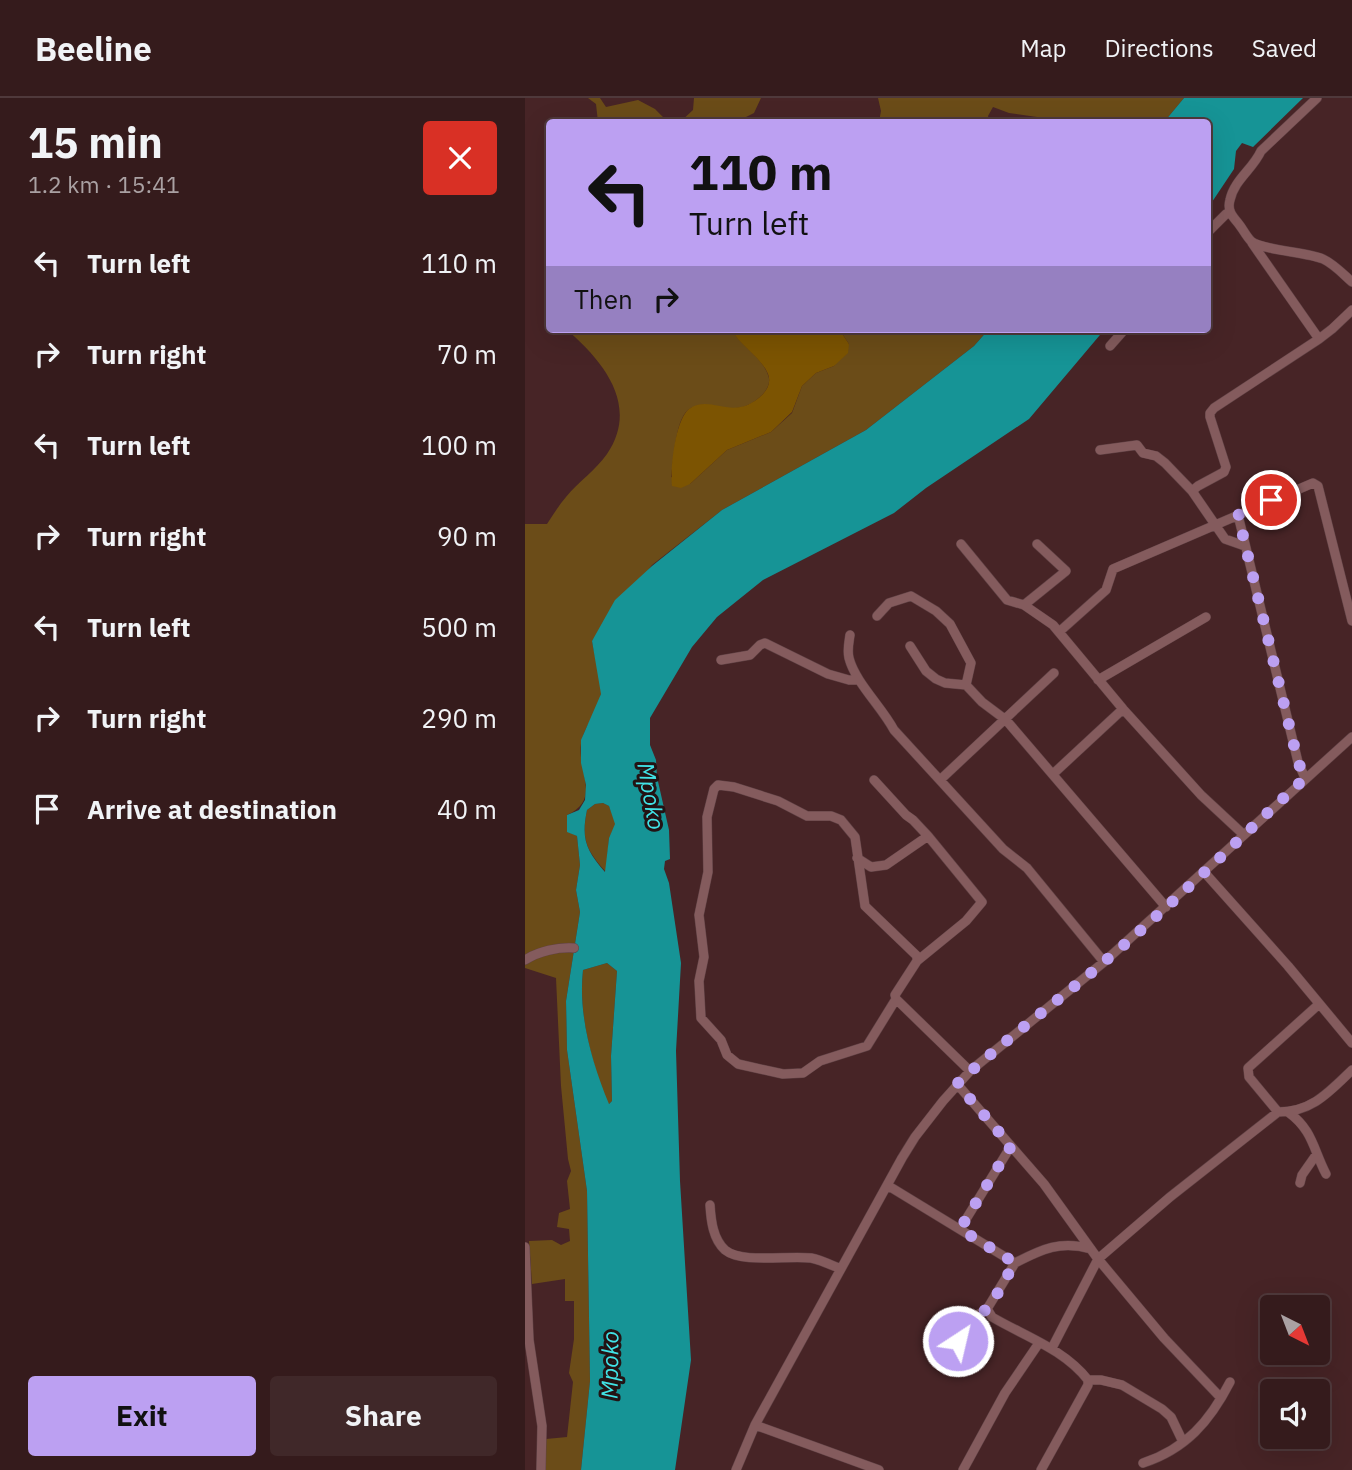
<!DOCTYPE html>
<meta charset="utf-8">
<style>
:root{--surface:#351b1c;--page:#402829;--text:#f1f3f6;--muted:#aaa1a3;--line:#4f393b;--accent:#bca0f2}
body{margin:0;font-family:"IBM Plex Sans",sans-serif;background:var(--page);color:var(--text);height:100vh;display:flex;flex-direction:column;font-size:26px;white-space:nowrap}
*{box-sizing:border-box;margin:0}
p{font-size:23px;color:var(--muted)}
.icon{flex:none;width:38px;height:38px;fill:none;stroke:currentColor;stroke-width:2;stroke-linecap:round;stroke-linejoin:round}
.map{position:relative;flex:1;overflow:hidden}
.sheet{display:flex;flex-direction:column;background:var(--surface);width:525px}
.sheet>*{flex:none}
.banner{position:absolute;left:21px;top:21px;width:665px;height:214px;border-radius:7px;box-shadow:0 7px 28px #0002,0 0 0 2px var(--line);background:#bca0f2;color:#111;overflow:hidden}
.needle{width:46px;rotate:138deg}
.buttons{position:absolute;left:735px;top:1197px;display:grid;gap:14px}
.buttons a{display:grid;place-items:center;width:70px;height:70px;border-radius:7px;background:var(--surface);box-shadow:0 7px 28px #0002,0 0 0 2px var(--line);font-size:35px}
.pin{position:absolute;display:grid;place-items:center;width:60px;height:60px;color:#fff;margin:-30px;border:4px solid #fff;border-radius:50%;box-shadow:0 2px 7px #0007}
.me{position:absolute;width:77px;margin:-38px;rotate:35deg;stroke-linejoin:round;filter:drop-shadow(0 0 5px #0008)}
.turn{display:flex;align-items:center;gap:24px;height:147px;padding:0 28px;font-size:32px}
.turn .icon{width:91px;height:91px;stroke-width:2.5}
.turn b{display:block;font-size:49px;line-height:60px}
.then{display:flex;align-items:center;height:66px;padding:0 28px;background:#0003;gap:14px;font-size:26px}
.round{display:grid;place-items:center;flex:none;width:74px;height:74px;border-radius:7px;background:var(--page)}
.headline{display:flex;align-items:center;justify-content:space-between;height:119px;padding:0 28px}
h1{font-size:42px;font-weight:700;line-height:52px}
.button{display:flex;gap:14px;margin-top:auto;padding:14px 28px}
.button a{flex:1;height:80px;border-radius:7px;background:var(--accent);color:#111;font-size:28px;font-weight:700;line-height:80px;text-align:center}
.button a+a{background:var(--page);color:var(--text)}
ul{padding:0;list-style:none}
li{display:flex;align-items:center;gap:21px;height:91px;padding:0 28px}
li div{flex:1}
li b{display:block;font-size:26px}
li em{font-style:normal}
header{display:flex;align-items:center;gap:42px;box-sizing:border-box;height:98px;padding:0 35px;background:var(--surface);border-bottom:2px solid var(--line)}
header strong{font-size:33px}
nav{display:flex;gap:38px;margin-inline-start:auto;font-size:24px}
main{display:flex;flex:1;min-height:0}
.map>svg:first-child{display:block}
.green{fill:#6b4c18}
.forest{fill:#7c5402}
.water{fill:#169496;fill-rule:evenodd}
.lines{fill:none;stroke-linecap:round;stroke-linejoin:round}
.minor-casing{stroke:#604245;stroke-width:10}
.minor{stroke:#845b5d;stroke-width:9}
.route{stroke:#bca0f2;stroke-width:12;stroke-dasharray:0 21.6}
.labels{text-anchor:middle;dominant-baseline:central;stroke-width:6;stroke-linejoin:round;paint-order:stroke}
.water-label{font-size:23px;font-style:italic;fill:#41e3e6;stroke:#231314}
</style>
<header>
<strong>Beeline</strong>
<nav><a>Map</a><a>Directions</a><a>Saved</a></nav>
</header>
<main>
<section class="sheet">
<div class="headline"><div><h1>15 min</h1><p>1.2 km · 15:41</p></div><a class="round" style="background:#d93025;color:#fff"><svg class="icon" aria-label="close" viewBox="0 0 24 24"><path d="M6 6l12 12M18 6L6 18"/></svg></a></div>
<ul>
<li><svg class="icon" aria-label="left" viewBox="0 0 24 24"><path d="M17 20v-9H6M10 6l-5 5 5 5"/></svg><div><b>Turn left</b></div><em>110 m</em></li>
<li><svg class="icon" aria-label="right" viewBox="0 0 24 24"><path d="M7 20v-9h11M14 6l5 5-5 5"/></svg><div><b>Turn right</b></div><em>70 m</em></li>
<li><svg class="icon" aria-label="left" viewBox="0 0 24 24"><path d="M17 20v-9H6M10 6l-5 5 5 5"/></svg><div><b>Turn left</b></div><em>100 m</em></li>
<li><svg class="icon" aria-label="right" viewBox="0 0 24 24"><path d="M7 20v-9h11M14 6l5 5-5 5"/></svg><div><b>Turn right</b></div><em>90 m</em></li>
<li><svg class="icon" aria-label="left" viewBox="0 0 24 24"><path d="M17 20v-9H6M10 6l-5 5 5 5"/></svg><div><b>Turn left</b></div><em>500 m</em></li>
<li><svg class="icon" aria-label="right" viewBox="0 0 24 24"><path d="M7 20v-9h11M14 6l5 5-5 5"/></svg><div><b>Turn right</b></div><em>290 m</em></li>
<li><svg class="icon" aria-label="arrive" viewBox="0 0 24 24"><path d="M6 21V4h12l-3 4 3 4H6"/></svg><div><b>Arrive at destination</b></div><em>40 m</em></li>
</ul>
<div class="button"><a>Exit</a><a>Share</a></div>
</section>
<div class="map">
<svg width="827" height="1372" viewBox="0 0 827 1372">
<rect width="100%" height="100%" fill="#472426"/>
<path class="green" d="M 63,0 L 75,0 L 81,9 L 113,2 L 130,11 L 143,24 L 73,24 L 71,6 Z
M 169,0 L 236,0 L 229,15 L 211,24 L 155,24 L 168,12 Z
M 353,0 L 659,0 L 639,24 L 519,24 L 512,19 L 484,15 L 468,9 L 463,18 L 465,24 L 354,24 L 356,13 Z
M 41,231 L 206,231 C 215,247 237,259 243,277 C 246,284 243,290 238,296 C 208,327 185,295 163,312 C 150,323 149,361 146,379 L 165,386 L 202,352 L 246,334 L 267,315 L 277,288 L 291,275 L 309,268 L 324,246 L 314,231 L 464,231 L 449,248 L 341,332 L 197,412 L 127,467 L 67,543 C 69,555 77,585 76,596 C 74,611 61,626 57,641 C 49,670 79,700 42,717 L 42,733 L 52,738 L 55,767 L 51,792 L 55,814 L 41,903 L 42,952 L 62,1093 L 65,1283 L 56,1372 L 20,1372 L 21,1341 L 42,1339 L 48,1284 L 44,1275 L 49,1241 L 49,1203 L 40,1203 L 40,1181 L 7,1186 L 4,1143 L 27,1142 L 36,1147 L 45,1143 L 44,1131 L 32,1129 L 34,1115 L 45,1111 L 42,1083 L 46,1073 L 43,1061 L 36,988 L 31,880 L 0,870 L 0,426 L 22,426 C 28,417 34,407 41,399 C 53,384 71,372 82,356 C 115,307 78,263 41,231 Z
M 78,705 L 84,708 L 91,726 L 84,740 L 81,774 C 61,752 56,741 62,712 L 70,706 Z
M 82,865 L 92,873 L 86,958 L 87,1003 L 83,1007 C 67,965 53,917 58,872 Z"/>
<path class="forest" d="M 206,231 L 314,231 L 324,246 L 323,255 L 309,268 L 291,275 L 277,288 L 267,314 L 246,334 L 202,352 L 165,386 L 156,390 L 147,388 C 145,371 150,322 164,311 C 187,295 208,326 238,296 C 243,290 246,284 243,276 C 236,259 215,248 206,231 Z"/>
<path class="water" d="M 659,0 L 778,0 L 728,49 L 717,45 L 711,53 L 709,71 L 683,110 L 682,24 L 639,24 Z
M 464,231 L 580,231 L 504,321 L 401,390 L 369,415 L 238,482 L 192,519 L 167,549 L 125,620 L 125,647 L 131,662 L 132,679 L 144,732 L 145,761 L 140,763 L 139,771 L 144,785 L 156,865 L 151,953 L 155,1083 L 166,1262 L 150,1372 L 56,1372 L 65,1283 L 62,1093 L 42,952 L 41,903 L 55,814 L 51,792 L 55,767 L 52,738 L 42,734 L 42,717 L 54,712 L 60,702 L 61,687 L 56,665 L 56,642 L 76,596 L 67,543 L 90,502 L 127,468 L 197,412 L 341,332 L 449,248 ZM 78,705 L 84,708 L 90,726 L 84,740 L 80,774 C 61,752 56,741 62,712 L 70,706 ZM 82,865 L 92,873 L 86,958 L 87,1003 L 84,1006 C 67,965 53,917 58,872 Z"/>
<g class="lines">
<g class="minor-casing">
<path id="minor" d="M 792,0 L 736,53 C 728,71 709,82 705,102 C 702,112 707,118 713,125 C 718,131 721,138 726,143 C 735,152 782,154 798,161 C 809,166 818,176 827,184
M 682,135 L 701,116 L 706,116
M 727,145 L 794,241 L 807,231 L 827,212
M 585,248 L 600,231
M 575,352 L 612,347 L 618,355 L 631,358 L 640,365 L 667,393 L 700,441 L 720,448
M 667,393 L 673,388 L 699,374 L 701,369 L 685,319 L 685,315 L 689,310 L 794,241
M 713,417 L 773,664 L 780,680
M 436,446 L 482,502 L 499,507 L 528,527 L 598,611 L 676,697 L 719,737
M 499,507 L 541,473 L 512,446
M 352,518 L 364,505 L 386,498 L 411,513 L 425,526 L 446,565 L 441,587
M 534,534 L 581,492 L 588,471 L 788,385 L 793,388 L 827,523
M 325,537 C 324,544 322,552 324,560 C 330,584 357,609 369,632 L 478,751 L 502,770 L 579,864
M 385,548 L 401,573 L 411,581 L 420,585 L 441,587 L 457,604 L 481,622 L 641,809
M 196,562 L 225,557 L 235,547 L 240,545 L 303,576 L 324,582 L 334,582
M 573,582 L 681,519
M 528,676 L 598,611
M 349,682 L 381,717 L 388,722 L 403,738 L 457,804 L 441,823 L 392,863
M 415,682 L 529,575
M 332,760 L 346,769 L 361,767 L 403,738
M 680,775 L 763,868 L 827,945
M 0,862 C 14,853 33,849 49,850
M 371,901 L 370,897 L 392,863 L 392,858 L 340,808 L 330,739 L 316,722 L 306,718 L 282,718 L 253,703 L 209,689 L 193,687 L 189,691 L 182,719 L 183,774 L 174,817 L 179,859 L 174,883 L 176,920 L 196,942 L 202,957 L 213,966 L 258,976 L 278,975 L 295,963 L 342,948 L 371,901 L 445,973
M 432,986 L 519,1086 L 573,1161 L 639,1240 L 696,1300
M 753,1014 C 787,1014 804,994 827,972
M 763,1014 C 788,1032 788,1051 801,1076
M 775,1085 L 777,1077 L 791,1057
M 362,1087 L 490,1165 L 462,1211 L 467,1219 C 499,1238 539,1251 563,1282 L 563,1287 L 516,1372
M 185,1107 C 186,1123 188,1141 200,1152 C 217,1166 263,1157 286,1160 C 296,1162 306,1167 316,1171
M 435,1131 L 486,1048
M 0,1149 L 4,1242 L 17,1328 L 16,1372
M 490,1165 C 517,1151 536,1142 566,1151
M 433,1243 C 432,1224 449,1220 462,1211
M 527,1250 L 573,1161 L 645,1099 L 753,1014 L 724,979 L 723,970 L 793,907
M 563,1282 L 576,1282 L 597,1287 L 637,1311 L 646,1319 L 658,1344
M 230,1327 L 354,1372
M 618,1365 C 661,1351 685,1323 705,1284
M 211,1372 L 230,1327 L 377,1060 L 390,1039 L 418,1003 L 445,973 L 579,864 L 827,639
M 438,1372 L 480,1295 L 514,1245"/>
</g>
<use href="#minor" class="minor"/>
</g>
<g class="lines">
<path class="route" d="M 433,1243 C 432,1221 453,1222 464,1208 C 474,1195 481,1179 490,1165 L 435,1131 L 486,1048 L 432,986 C 479,942 531,905 580,863 C 649,805 714,741 780,680 L 773,664 L 713,417 L 746,402"/>
</g>
<g class="labels">
<g class="water-label">
<text transform="translate(127 698) rotate(80)">Mpoko</text>
<text transform="translate(84 1267) rotate(-89)">Mpoko</text>
</g>
</g>
</svg>
<div class="buttons">
<a><svg class="needle" viewBox="-14 -14 28 28"><path d="M0-13l5 13h-10z" fill="#e53935"/><path d="M0 13l5-13h-10z" fill="#aaa1a3"/></svg></a>
<a><svg class="icon" aria-label="sound" viewBox="0 0 24 24"><path d="M4 9h4l5-4v14l-5-4H4zM17 9q2 3 0 6"/></svg></a>
</div>
<div class="pin" style="left:746px;top:402px;background:#d93025"><svg class="icon" aria-label="arrive" viewBox="0 0 24 24"><path d="M6 21V4h12l-3 4 3 4H6"/></svg></div>
<svg class="me" style="left:433px;top:1243px" viewBox="-20 -20 40 40"><circle r="17" fill="#bca0f2" stroke="#fff" stroke-width="3"/><path d="M0-11L8 9 0 5-8 9z" fill="#fff"/></svg>
<div class="banner">
<div class="turn"><svg class="icon" aria-label="left" viewBox="0 0 24 24"><path d="M17 20v-9H6M10 6l-5 5 5 5"/></svg><div><b>110 m</b>Turn left</div></div>
<div class="then">Then<svg class="icon" aria-label="right" viewBox="0 0 24 24"><path d="M7 20v-9h11M14 6l5 5-5 5"/></svg></div>
</div>
</div>
</main>
